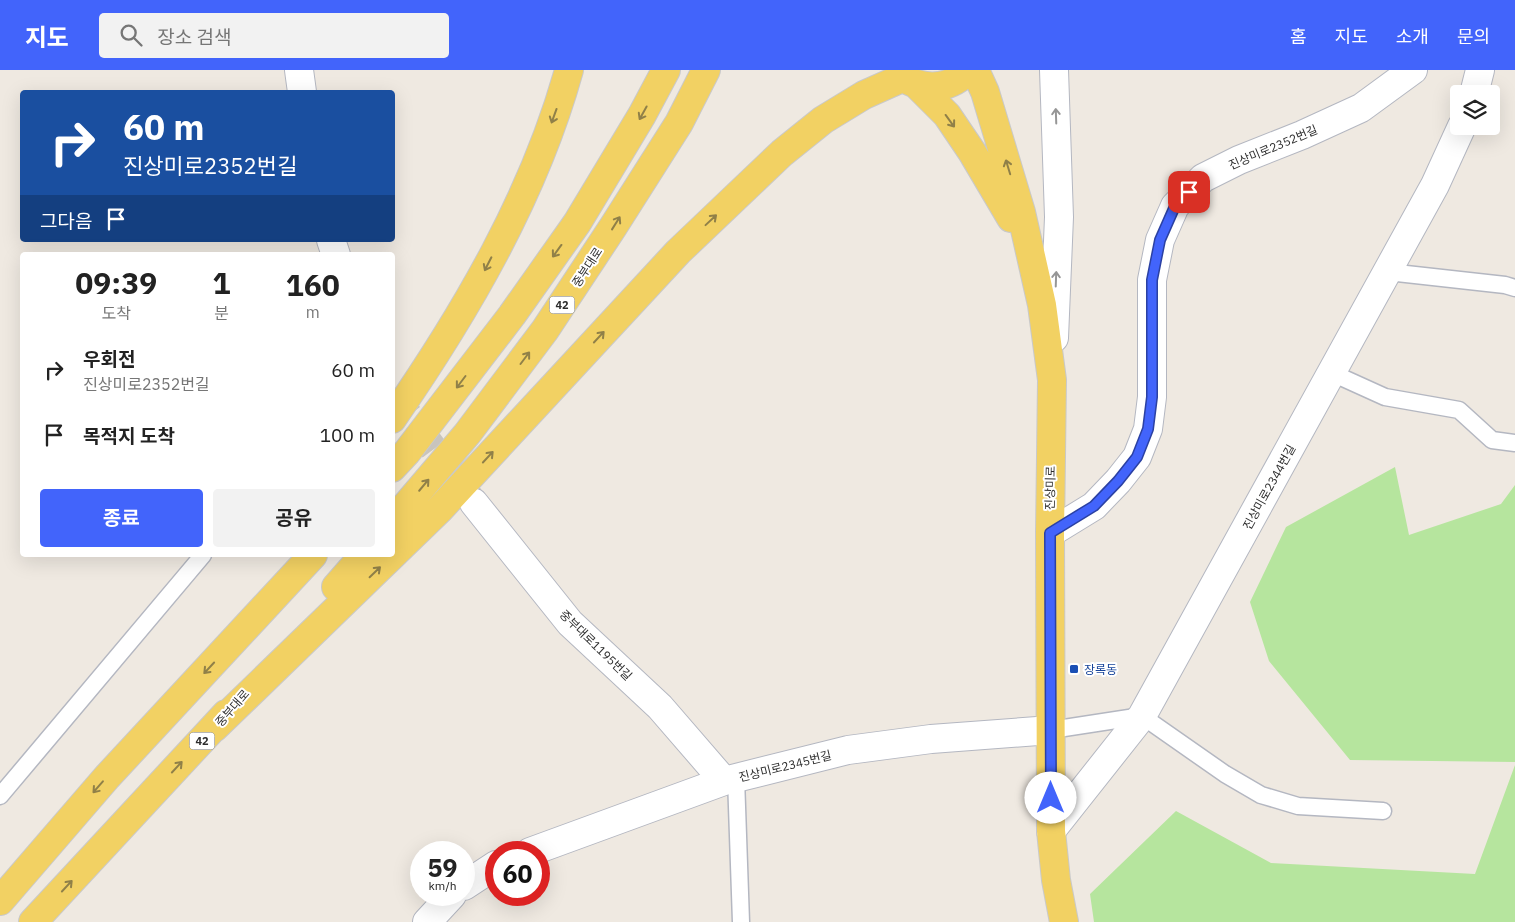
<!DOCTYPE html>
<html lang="ko">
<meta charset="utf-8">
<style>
:root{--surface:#fff;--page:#f2f2f2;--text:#222;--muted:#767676;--accent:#4264fb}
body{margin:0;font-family:"IBM Plex Sans","Noto Sans KR",sans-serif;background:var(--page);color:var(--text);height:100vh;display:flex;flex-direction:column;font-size:19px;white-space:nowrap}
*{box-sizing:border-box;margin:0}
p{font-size:16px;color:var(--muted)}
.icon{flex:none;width:28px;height:28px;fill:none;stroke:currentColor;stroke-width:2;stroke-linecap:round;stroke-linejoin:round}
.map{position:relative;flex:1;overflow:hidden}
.drawer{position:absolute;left:20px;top:182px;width:375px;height:305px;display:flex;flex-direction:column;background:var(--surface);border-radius:5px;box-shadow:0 5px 20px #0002}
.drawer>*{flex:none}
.hud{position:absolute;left:20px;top:20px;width:375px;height:152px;border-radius:5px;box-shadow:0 5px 20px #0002;background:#1a4fa0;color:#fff;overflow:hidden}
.buttons{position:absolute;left:1450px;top:15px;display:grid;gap:10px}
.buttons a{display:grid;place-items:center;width:50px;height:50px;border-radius:5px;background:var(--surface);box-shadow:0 5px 20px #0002;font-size:25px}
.speed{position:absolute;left:410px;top:771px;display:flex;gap:10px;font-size:25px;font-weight:700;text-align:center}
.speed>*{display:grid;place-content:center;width:65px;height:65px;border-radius:50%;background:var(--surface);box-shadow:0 5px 20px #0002;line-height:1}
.speed small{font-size:12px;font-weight:400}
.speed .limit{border:8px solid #d22;background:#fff;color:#111}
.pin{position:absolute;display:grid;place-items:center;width:42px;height:42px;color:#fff;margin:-21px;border-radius:10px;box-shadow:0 2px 8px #0006}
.me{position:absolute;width:55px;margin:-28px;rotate:0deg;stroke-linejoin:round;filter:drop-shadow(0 0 4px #0008)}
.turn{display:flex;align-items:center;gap:18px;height:105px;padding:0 20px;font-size:22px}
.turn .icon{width:65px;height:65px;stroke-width:2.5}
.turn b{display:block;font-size:35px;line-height:42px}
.then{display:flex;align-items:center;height:48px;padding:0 20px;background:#0003;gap:10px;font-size:19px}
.eta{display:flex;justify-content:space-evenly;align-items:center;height:85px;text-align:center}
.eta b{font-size:30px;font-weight:700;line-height:35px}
.primary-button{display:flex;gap:10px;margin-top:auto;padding:10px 20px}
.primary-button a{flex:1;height:58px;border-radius:5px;background:var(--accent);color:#fff;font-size:20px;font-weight:700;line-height:58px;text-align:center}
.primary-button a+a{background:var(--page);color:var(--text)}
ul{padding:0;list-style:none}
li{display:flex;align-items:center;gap:15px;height:65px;padding:0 20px}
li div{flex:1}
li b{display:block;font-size:19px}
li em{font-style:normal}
header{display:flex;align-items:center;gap:30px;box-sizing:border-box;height:70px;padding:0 25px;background:var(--accent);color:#fff}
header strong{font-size:24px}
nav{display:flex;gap:28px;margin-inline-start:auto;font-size:18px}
.search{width:350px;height:45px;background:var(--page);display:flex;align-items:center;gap:12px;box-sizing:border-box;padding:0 18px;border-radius:5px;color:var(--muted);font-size:19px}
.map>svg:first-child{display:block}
.green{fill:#b6e59e}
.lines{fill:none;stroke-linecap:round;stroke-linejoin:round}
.street-tunnel{stroke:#c8c4bd;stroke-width:28;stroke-dasharray:28 14;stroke-linecap:butt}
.lane-casing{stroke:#b4b7c1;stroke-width:19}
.street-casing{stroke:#b4b7c1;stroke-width:30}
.secondary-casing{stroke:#b4b7c1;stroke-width:30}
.primary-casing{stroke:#c9c9c9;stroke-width:30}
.lane{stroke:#fff;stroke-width:16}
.street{stroke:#fff;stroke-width:28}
.secondary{stroke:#fff;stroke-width:28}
.primary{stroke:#f2d163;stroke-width:28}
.oneway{stroke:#908048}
.oneway2{stroke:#969696}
.route-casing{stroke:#2b41a3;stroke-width:12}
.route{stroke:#4264fb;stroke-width:9}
.transit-dot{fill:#1a4fb4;stroke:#fff;stroke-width:2}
.labels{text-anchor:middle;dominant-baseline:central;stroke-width:4;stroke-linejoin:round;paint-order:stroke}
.shield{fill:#fff;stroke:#6d6d6d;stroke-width:1}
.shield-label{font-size:11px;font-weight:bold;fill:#2e2e2e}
.street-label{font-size:12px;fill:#2e2e2e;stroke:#fff}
.transit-label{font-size:12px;fill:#164399;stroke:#fff;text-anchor:start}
</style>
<header>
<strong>지도</strong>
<div class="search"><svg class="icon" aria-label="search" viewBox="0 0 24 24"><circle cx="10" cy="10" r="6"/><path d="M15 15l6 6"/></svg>장소 검색</div>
<nav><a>홈</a><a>지도</a><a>소개</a><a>문의</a></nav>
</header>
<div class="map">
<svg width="1515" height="852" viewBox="0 0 1515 852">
<rect width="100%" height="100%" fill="#efe9e1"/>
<path class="green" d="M 1395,397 L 1409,465 L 1501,434 L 1515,415 L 1515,692 L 1350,690 L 1269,591 L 1250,532 L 1286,457 Z
M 1515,695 L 1515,852 L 1094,852 L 1090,824 L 1176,741 L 1271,793 L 1475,804 Z"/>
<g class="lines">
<path class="street-tunnel" d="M 392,323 L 474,433"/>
<g class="lane-casing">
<path id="lane" d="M 1388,202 L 1505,215 L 1515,218
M 1332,303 L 1385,327 L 1459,340 L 1492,370 L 1515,373
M 1051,660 L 1142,646 L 1225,704 L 1261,725 L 1298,736 L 1383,741
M 736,708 L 741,852
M 0,726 L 203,485"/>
</g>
<g class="street-casing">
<path id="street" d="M 299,0 L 302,22
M 1474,24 L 1480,0
M 331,170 L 336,185
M 474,433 L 570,553 L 660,637 L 724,711
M 1050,463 L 1094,436 L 1118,411 L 1137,387 L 1148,359 L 1152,327 L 1152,210 L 1160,170 L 1175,136 L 1203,108 L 1239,90 L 1302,65 L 1361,38 L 1413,0
M 1051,761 L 1142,646 L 1435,115 L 1462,56
M 530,782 L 724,711 L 848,680 L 931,669 L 1051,660
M 464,816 L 496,795
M 427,852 L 452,825"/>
</g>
<g class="secondary-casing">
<path id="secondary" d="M 1054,268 L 1059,147 L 1054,0"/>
</g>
<g class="primary-casing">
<path id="primary" d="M 975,0 L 985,22 L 1021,142 L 1042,235 L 1052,310 L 1050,463 L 1051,761 L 1056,810 L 1064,852
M 907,10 C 929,21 952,18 968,0
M 917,15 L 947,45 L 972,82 L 1011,148
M 392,349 C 466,242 534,126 569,0
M 392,398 L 407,382 L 512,245 L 577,153 L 642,45 L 666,0
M 392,452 L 467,364 L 545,260 L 613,157 L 679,53 L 706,0
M 336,517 L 364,485
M 214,658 L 439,440 L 678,182 L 782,83 L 823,50 L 864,25 L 902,8
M 0,831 L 107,707 L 313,485
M 33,852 L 226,644"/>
</g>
<use href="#lane" class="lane"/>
<use href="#street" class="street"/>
<use href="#secondary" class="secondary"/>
<use href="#primary" class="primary"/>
</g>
<defs><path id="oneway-shaft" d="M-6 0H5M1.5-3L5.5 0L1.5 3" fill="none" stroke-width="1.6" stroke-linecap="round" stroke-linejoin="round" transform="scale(1.25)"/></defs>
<g class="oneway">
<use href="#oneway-shaft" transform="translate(643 43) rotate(119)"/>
<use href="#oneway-shaft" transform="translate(554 46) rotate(110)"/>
<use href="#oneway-shaft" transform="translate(950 51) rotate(54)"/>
<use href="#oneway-shaft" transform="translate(1008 97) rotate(-107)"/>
<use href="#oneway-shaft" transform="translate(711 150) rotate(-43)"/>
<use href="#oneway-shaft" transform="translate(616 153) rotate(-58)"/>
<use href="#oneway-shaft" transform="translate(557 181) rotate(126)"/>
<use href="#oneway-shaft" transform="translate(488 194) rotate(117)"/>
<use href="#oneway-shaft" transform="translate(599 267) rotate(-47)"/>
<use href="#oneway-shaft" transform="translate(525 288) rotate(-53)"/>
<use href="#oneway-shaft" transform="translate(461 312) rotate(127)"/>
<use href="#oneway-shaft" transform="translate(488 387) rotate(-47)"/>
<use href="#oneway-shaft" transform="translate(424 415) rotate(-50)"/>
<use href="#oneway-shaft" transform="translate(375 502) rotate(-44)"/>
<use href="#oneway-shaft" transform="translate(209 598) rotate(133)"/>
<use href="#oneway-shaft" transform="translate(177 697) rotate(-47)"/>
<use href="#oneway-shaft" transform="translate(98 717) rotate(131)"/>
<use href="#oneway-shaft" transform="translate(67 816) rotate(-47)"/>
</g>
<g class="oneway2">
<use href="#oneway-shaft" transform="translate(1056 46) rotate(-92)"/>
<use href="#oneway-shaft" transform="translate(1056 209) rotate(-88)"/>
</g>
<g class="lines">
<g class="route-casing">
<path id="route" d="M 1051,728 L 1050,463 L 1094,436 L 1118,411 L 1137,387 L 1148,359 L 1152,327 L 1152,210 L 1160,170 L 1175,136 L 1189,122"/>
</g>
<use href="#route" class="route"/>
</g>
<rect class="transit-dot" x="1069" y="594" width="10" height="10" rx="2.5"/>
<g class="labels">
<g class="shield">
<rect x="549.5" y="226.5" width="25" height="17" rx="4"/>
<rect x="189.5" y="662.5" width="25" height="17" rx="4"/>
</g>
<g class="shield-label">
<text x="562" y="235">42</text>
<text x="202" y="671">42</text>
</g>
<g class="street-label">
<text transform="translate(1273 77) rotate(-23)">진상미로2352번길</text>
<text transform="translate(587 197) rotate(-57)">중부대로</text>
<text transform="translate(1269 417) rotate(-61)">진상미로2344번길</text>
<text transform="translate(1050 418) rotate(-89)">진상미로</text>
<text transform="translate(596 575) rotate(44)">중부대로1195번길</text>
<text transform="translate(232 638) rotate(-49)">중부대로</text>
<text transform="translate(785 696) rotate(-14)">진상미로2345번길</text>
</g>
<g class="transit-label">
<text x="1084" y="599">장록동</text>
</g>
</g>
</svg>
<div class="buttons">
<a><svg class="icon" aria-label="layers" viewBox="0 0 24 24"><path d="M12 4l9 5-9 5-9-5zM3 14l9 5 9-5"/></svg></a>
</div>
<div class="speed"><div>59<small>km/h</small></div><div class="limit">60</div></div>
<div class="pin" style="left:1189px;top:122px;background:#d93025"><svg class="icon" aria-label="arrive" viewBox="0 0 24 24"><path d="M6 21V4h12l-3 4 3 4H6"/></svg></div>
<svg class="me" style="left:1051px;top:728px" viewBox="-20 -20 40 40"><circle r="19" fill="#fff"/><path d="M0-13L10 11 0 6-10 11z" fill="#4264fb"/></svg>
<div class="hud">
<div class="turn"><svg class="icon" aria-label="right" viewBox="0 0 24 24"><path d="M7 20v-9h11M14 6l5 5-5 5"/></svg><div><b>60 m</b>진상미로2352번길</div></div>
<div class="then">그다음<svg class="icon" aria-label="arrive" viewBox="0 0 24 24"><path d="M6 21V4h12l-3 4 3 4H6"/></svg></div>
</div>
<section class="drawer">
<div class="eta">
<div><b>09:39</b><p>도착</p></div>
<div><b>1</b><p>분</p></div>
<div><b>160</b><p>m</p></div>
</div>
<ul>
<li><svg class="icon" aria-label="right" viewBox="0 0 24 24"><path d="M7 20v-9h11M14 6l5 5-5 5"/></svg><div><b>우회전</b><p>진상미로2352번길</p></div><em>60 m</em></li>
<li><svg class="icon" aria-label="arrive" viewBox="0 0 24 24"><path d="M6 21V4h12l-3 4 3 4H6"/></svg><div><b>목적지 도착</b></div><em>100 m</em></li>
</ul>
<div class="primary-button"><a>종료</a><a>공유</a></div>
</section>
</div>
